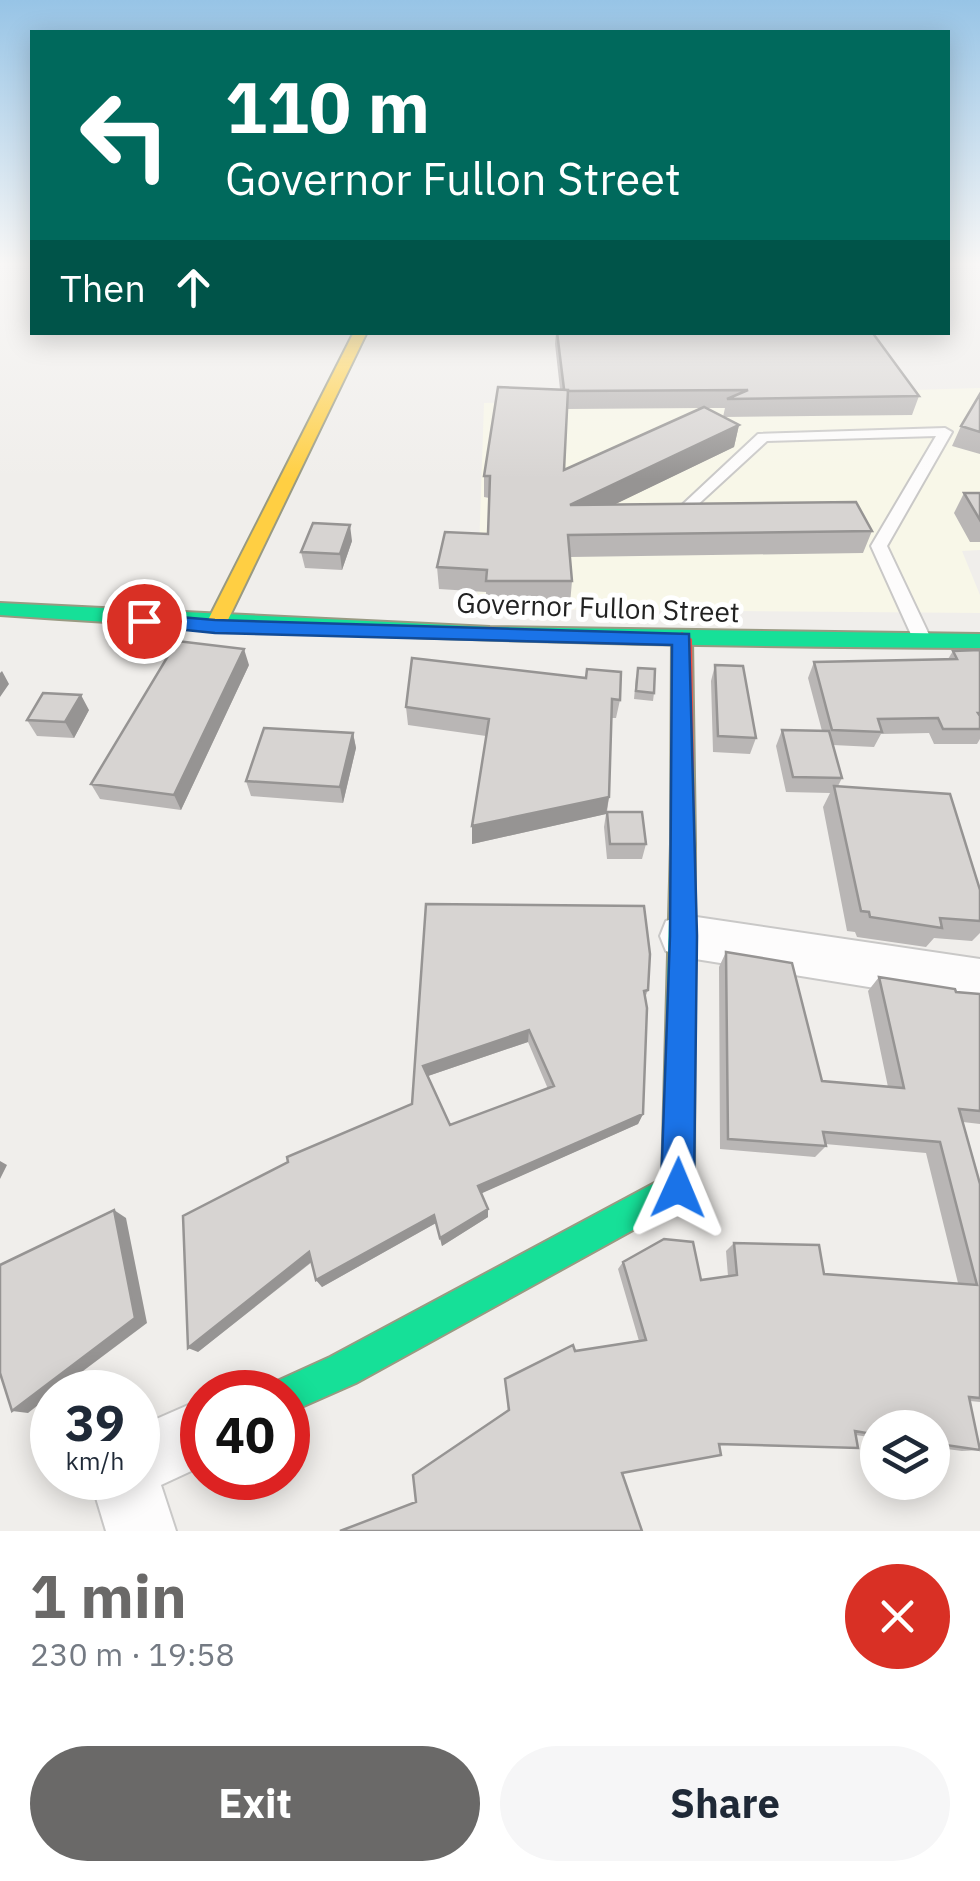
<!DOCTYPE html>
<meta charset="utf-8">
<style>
:root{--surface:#fff;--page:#f6f6f7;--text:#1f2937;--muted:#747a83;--accent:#6a6968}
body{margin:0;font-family:"IBM Plex Sans",sans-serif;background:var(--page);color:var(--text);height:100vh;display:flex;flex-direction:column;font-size:38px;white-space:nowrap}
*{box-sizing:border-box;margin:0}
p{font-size:32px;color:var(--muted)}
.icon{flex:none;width:55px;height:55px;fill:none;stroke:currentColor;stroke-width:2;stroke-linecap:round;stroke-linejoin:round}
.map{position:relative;height:1531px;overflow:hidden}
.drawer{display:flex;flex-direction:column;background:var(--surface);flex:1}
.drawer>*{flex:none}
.banner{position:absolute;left:30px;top:30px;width:920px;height:305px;border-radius:0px;box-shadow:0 5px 25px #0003;background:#00695c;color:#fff;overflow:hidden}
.tools{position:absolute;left:860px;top:1410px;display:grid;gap:20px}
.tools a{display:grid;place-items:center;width:90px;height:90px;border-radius:50%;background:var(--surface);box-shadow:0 5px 25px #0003;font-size:50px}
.speed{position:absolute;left:30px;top:1370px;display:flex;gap:20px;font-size:50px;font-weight:700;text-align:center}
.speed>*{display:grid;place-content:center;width:130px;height:130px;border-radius:50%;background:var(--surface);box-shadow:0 5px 25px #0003;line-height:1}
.speed small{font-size:25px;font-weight:400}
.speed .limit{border:15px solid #d22;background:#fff;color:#111}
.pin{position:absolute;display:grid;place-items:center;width:85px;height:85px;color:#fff;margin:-42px;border:5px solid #fff;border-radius:50%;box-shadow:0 2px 10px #0007}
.me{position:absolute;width:110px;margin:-55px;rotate:1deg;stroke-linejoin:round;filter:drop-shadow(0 0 8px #0008)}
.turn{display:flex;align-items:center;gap:35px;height:210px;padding:0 30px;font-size:45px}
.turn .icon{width:130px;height:130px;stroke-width:2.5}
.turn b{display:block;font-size:70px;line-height:85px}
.then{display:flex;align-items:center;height:95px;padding:0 30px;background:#0003;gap:20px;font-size:38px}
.round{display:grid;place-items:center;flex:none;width:105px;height:105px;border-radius:52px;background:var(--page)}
.head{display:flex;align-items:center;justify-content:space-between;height:170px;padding:0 30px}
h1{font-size:60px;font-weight:700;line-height:75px;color:var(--accent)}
.action{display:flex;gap:20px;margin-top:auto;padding:20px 30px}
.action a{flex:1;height:115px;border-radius:60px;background:var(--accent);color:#fff;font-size:40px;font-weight:700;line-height:115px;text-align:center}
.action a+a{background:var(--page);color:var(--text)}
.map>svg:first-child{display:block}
.education{fill:#f8f7e8}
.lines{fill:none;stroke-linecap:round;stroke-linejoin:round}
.lane-casing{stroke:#c9c8c7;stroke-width:4}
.street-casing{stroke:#c9c8c7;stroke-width:4}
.fast-casing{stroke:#999a82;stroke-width:4}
.slow-casing{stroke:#999a82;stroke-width:4}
.jam-casing{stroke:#999a82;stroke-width:4}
.lane{fill:#fdfcfc;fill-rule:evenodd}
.street{fill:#fdfcfc;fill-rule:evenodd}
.fast{fill:#16e098;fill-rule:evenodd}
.slow{fill:#ffcf43;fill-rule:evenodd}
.jam{fill:#f24e42;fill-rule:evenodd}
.wall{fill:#b9b6b5;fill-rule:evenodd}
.shaded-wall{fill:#969493}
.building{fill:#d7d4d2;stroke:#969493;stroke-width:2.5;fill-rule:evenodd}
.route{fill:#1a73e8;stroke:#114b97;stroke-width:2.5}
.labels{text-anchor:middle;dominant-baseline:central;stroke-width:10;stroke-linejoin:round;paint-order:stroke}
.street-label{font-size:28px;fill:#222;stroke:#fff}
</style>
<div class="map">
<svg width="980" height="1531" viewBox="0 0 980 1531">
<rect width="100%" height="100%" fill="#f0eeeb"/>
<path class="education" d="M 980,388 L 980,550 L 962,551 L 980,595 L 980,613 L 477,609 L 484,403 Z"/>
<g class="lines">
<g class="lane-casing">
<path id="lane" d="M 945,428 L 952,432 L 887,546 L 932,641 L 929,645 L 923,647 L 914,641 L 871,546 L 936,436 L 767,441 L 693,509 L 688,510 L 681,506 L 758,434 Z"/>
</g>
<g class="street-casing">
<path id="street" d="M 683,915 L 980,959 L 980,1005 L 683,957 L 666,951 L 660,936 L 666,921 Z
M 202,1399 L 202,1466 L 161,1485 L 176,1531 L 106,1531 L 90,1478 L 138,1478 L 138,1427 Z"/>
</g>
<g class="fast-casing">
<path id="fast" d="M 0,603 L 490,627 L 980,634 L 980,648 C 653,647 326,638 0,615 Z
M 683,834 L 692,837 L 695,844 L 694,1188 L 689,1199 L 356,1383 L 288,1413 L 288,1392 L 271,1392 L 275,1382 L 330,1357 L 662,1179 L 671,844 L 674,837 Z"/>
</g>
<g class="slow-casing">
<path id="slow" d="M 354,332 L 367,332 L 225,626 L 222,631 L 208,631 L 205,626 Z"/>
</g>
<g class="jam-casing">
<path id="jam" d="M 682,632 L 692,639 L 695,844 L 692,851 L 683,854 L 674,851 L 671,844 L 672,639 Z"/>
</g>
<use href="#lane" class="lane"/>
<use href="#street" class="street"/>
<use href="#fast" class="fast"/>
<use href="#slow" class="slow"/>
<use href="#jam" class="jam"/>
</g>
<path class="wall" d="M 556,332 L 872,332 L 919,396 L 912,415 L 723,417 L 739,425 L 734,447 L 615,504 L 872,531 L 863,553 L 570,557 L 572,581 L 570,604 L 487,603 L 486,592 L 439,589 L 437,567 L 488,534 L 489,498 L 484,497 L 484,476 L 560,389 L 555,344 ZM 701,408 L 564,470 L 567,409 ZM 706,408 L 725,408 L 723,417 Z
M 980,394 L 980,454 L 952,446 L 961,426 Z
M 964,493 L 980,493 L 980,542 L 970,542 L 954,513 Z
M 352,541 L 342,570 L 305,568 L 301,552 Z
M 980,650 L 980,739 L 977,744 L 934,744 L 929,733 L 881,734 L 874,747 L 833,745 L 842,778 L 838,786 L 980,890 L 980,933 L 972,941 L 934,938 L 926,947 L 857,937 L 855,932 L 847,931 L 823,807 L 830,793 L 786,792 L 776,746 L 782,730 L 822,731 L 808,678 L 814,662 L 948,659 L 953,651 Z
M 249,665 L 181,810 L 100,799 L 91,784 Z
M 715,665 L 756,738 L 750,754 L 713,752 L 711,681 Z
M 636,677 L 654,693 L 653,701 L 634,699 Z
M 586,678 L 620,700 L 616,718 L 612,718 L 609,797 L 607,812 L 646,844 L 642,859 L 607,859 L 604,827 L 606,814 L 472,844 L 486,736 L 408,725 L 406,707 Z
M 89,710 L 74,738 L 37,736 L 27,720 Z
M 353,733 L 356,748 L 343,803 L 251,796 L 246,781 Z
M 426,904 L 648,990 L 645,998 L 643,1114 L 638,1124 L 481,1193 L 488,1217 L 442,1246 L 436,1223 L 322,1287 L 316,1280 L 312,1262 L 198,1352 L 412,1104 ZM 528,1042 L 548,1089 L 450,1125 L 428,1076 Z
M 726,952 L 822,1081 L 888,1087 L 868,991 L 879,977 L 956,992 L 980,994 L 980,1124 L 963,1122 L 980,1184 L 980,1402 L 970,1401 L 980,1450 L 962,1451 L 932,1447 L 932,1428 L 878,1428 L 878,1438 L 855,1435 L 858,1448 L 719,1445 L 416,1502 L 508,1410 L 505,1379 L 575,1351 L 639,1341 L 618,1269 L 623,1262 L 701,1280 L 728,1276 L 726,1251 L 734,1243 L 824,1274 L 958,1283 L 926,1153 L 825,1144 L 826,1146 L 815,1157 L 720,1149 L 719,967 Z"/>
<path class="shaded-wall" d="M 739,425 L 734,447 L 568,527 L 570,505 Z
M 350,525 L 352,541 L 342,570 L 340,554 Z
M 244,649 L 249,665 L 181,810 L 174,795 Z
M 2,671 L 9,684 L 0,697 L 0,673 Z
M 81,695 L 89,710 L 74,738 L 65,722 Z
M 353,733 L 356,748 L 343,803 L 340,787 Z
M 609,797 L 606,814 L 472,844 L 472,826 Z
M 529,1030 L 528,1042 L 425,1077 L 423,1066 Z
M 643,1114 L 638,1124 L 478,1195 L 478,1186 Z
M 0,1161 L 7,1165 L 0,1179 Z
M 488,1209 L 488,1217 L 442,1246 L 440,1238 Z
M 114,1210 L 126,1218 L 147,1323 L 55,1392 L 52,1392 L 52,1394 L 28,1413 L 12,1411 Z
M 434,1215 L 436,1223 L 322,1287 L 316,1280 Z
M 309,1252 L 315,1259 L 198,1352 L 188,1348 Z"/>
<path class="building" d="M 557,332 L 872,332 L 919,396 L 727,399 L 748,390 L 568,391 L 564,389 Z
M 498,387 L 568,390 L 564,470 L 704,407 L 739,425 L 570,505 L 856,502 L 872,531 L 568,535 L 572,581 L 486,581 L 487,570 L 437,567 L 445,532 L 488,534 L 490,476 L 484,476 Z
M 980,394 L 980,432 L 961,426 Z
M 964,493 L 980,493 L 980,520 Z
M 313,523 L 350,525 L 340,554 L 301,552 Z
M 177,641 L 244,649 L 174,795 L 91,784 Z
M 980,650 L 980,713 L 978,713 L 980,716 L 980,729 L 943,729 L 938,718 L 878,719 L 882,732 L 832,730 L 814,662 L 957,659 L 953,651 Z
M 412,658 L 586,678 L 587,669 L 621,672 L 620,700 L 612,699 L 609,797 L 472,826 L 489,719 L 406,707 Z
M 715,665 L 743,666 L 756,738 L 718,736 Z
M 638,668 L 655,669 L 654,693 L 636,691 Z
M 43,693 L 81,695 L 65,722 L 27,720 Z
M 264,728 L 353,733 L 340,787 L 246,781 Z
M 782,730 L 829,731 L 842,778 L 793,777 Z
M 834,786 L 950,794 L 980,890 L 980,921 L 940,918 L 942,928 L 870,917 L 869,912 L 861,911 Z
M 607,812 L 642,812 L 646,844 L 610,844 Z
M 426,904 L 644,906 L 650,954 L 648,990 L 644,991 L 647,1008 L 643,1114 L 478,1186 L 488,1209 L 440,1238 L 434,1215 L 316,1280 L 309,1252 L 188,1348 L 183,1216 L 288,1162 L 287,1157 L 412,1104 ZM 529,1030 L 554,1086 L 450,1125 L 423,1066 Z
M 726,952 L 792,963 L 822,1081 L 904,1088 L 879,977 L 955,989 L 956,992 L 980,994 L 980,1111 L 959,1109 L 980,1184 L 980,1398 L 969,1397 L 980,1450 L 932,1443 L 932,1428 L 878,1428 L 878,1435 L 855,1431 L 858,1448 L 719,1444 L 721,1455 L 622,1473 L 642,1531 L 340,1531 L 416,1502 L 413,1475 L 509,1410 L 505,1379 L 573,1345 L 575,1351 L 646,1340 L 623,1262 L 664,1239 L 693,1242 L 701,1280 L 737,1275 L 734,1243 L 819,1245 L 824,1274 L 977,1285 L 940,1142 L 823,1132 L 826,1146 L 728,1139 Z
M 114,1210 L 135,1318 L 12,1411 L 0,1373 L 0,1265 Z"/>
<linearGradient id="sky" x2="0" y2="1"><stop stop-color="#97c4e6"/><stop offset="0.55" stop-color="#f8f7f6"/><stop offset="1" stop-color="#f8f7f6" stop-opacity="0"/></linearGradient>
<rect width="980" height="479" fill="url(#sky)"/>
<path class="route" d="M 144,614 L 215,620 L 689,634 L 697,936 L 694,1188 L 689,1200 L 678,1205 L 666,1200 L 661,1188 L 670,936 L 672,645 L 215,633 L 137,625 L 134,621 Z"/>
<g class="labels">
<g class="street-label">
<text transform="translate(598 607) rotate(2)">Governor Fullon Street</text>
</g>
</g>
</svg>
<div class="tools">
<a><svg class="icon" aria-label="layers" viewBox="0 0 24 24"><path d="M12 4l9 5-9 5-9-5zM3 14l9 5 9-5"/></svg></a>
</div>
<div class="speed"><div>39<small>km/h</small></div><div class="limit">40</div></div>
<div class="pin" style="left:144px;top:621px;background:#d93025"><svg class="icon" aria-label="arrive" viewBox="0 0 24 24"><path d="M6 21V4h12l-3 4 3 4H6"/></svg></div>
<svg class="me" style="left:678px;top:1188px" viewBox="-20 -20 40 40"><path d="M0-17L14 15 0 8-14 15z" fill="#1a73e8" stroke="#fff" stroke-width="4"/></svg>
<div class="banner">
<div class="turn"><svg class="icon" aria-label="left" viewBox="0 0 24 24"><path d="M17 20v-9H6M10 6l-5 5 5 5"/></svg><div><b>110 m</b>Governor Fullon Street</div></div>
<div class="then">Then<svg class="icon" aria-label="ahead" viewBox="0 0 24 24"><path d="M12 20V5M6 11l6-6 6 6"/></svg></div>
</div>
</div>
<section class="drawer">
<div class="head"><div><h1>1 min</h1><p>230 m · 19:58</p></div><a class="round" style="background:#d93025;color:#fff"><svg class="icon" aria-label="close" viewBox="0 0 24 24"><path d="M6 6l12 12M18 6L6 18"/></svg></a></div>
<div class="action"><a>Exit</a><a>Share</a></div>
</section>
